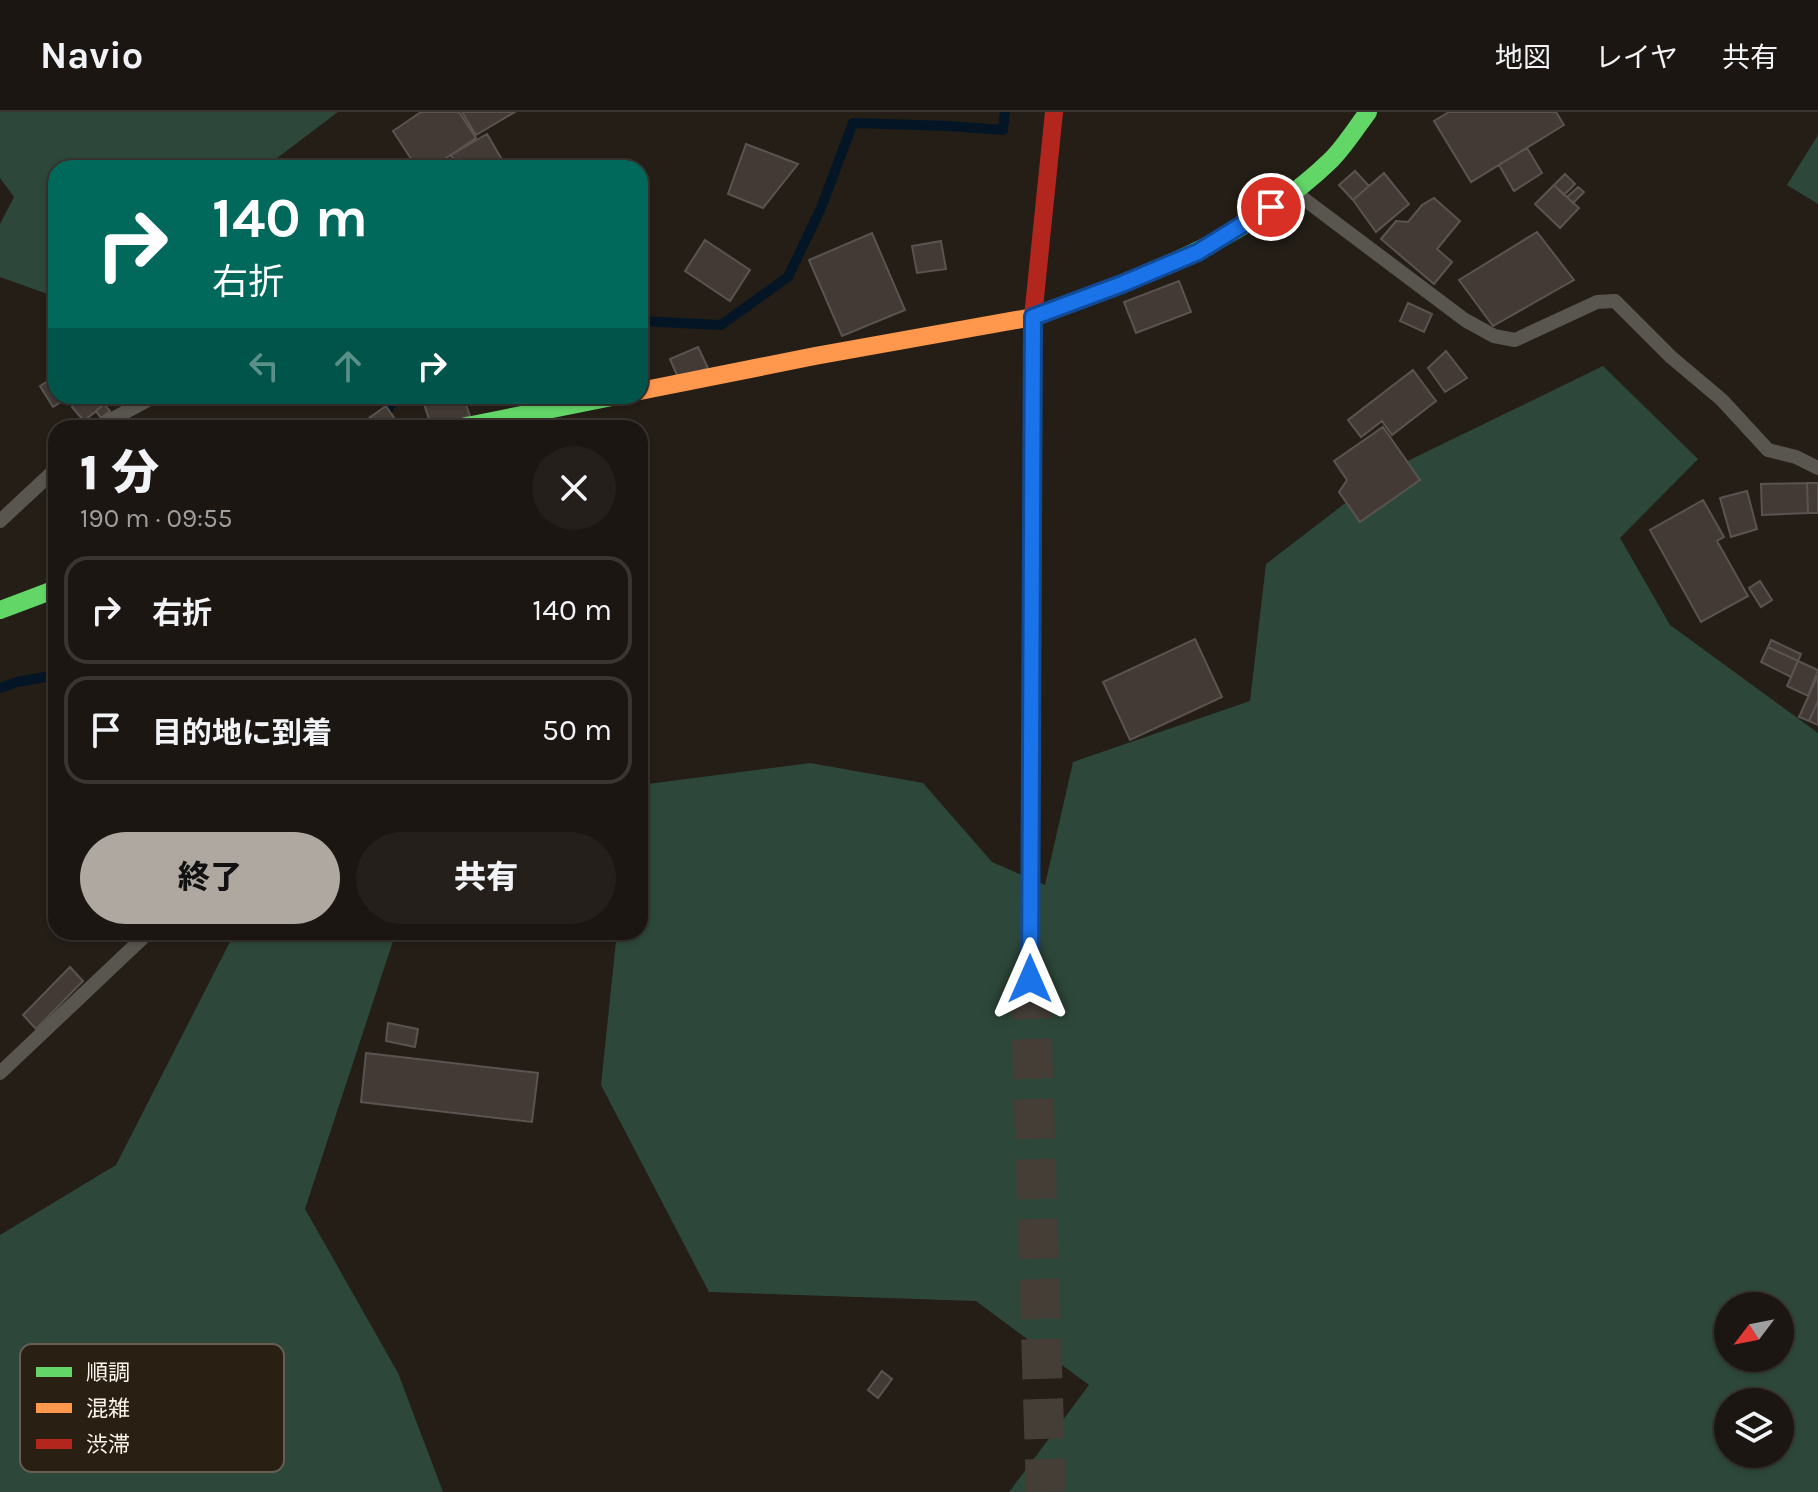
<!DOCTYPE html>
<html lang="ja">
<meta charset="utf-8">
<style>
:root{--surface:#1b1611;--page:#241f1a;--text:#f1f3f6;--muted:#a09f9f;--line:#393531;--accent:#aea8a0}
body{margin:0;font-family:Karla,"Noto Sans JP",sans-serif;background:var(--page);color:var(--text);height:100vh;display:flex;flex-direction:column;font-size:30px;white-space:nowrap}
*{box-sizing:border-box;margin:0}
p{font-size:26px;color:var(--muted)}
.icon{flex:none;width:44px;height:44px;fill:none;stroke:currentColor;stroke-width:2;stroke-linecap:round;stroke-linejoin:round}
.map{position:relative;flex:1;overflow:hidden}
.sheet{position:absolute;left:48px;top:308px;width:600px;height:520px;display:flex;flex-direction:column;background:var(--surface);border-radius:24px;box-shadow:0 2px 6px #0004,0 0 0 2px var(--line)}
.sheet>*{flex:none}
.hud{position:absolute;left:48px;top:48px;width:600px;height:244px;border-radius:24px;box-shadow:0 2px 6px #0004,0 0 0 2px var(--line);background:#00695c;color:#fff;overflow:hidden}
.needle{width:52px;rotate:238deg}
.controls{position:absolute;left:1714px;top:1180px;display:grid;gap:16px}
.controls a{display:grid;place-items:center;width:80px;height:80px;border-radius:50%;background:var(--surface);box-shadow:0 2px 6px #0004,0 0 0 2px var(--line);font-size:40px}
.pin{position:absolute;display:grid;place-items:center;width:68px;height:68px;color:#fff;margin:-34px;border:4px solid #fff;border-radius:50%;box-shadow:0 2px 8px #0007}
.me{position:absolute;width:88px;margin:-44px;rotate:0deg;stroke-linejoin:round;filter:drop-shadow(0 0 6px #0008)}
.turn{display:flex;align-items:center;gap:28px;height:168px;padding:0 32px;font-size:36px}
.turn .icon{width:104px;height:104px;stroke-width:2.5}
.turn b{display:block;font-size:56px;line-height:68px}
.lanes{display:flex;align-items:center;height:76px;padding:0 32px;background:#0003;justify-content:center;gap:40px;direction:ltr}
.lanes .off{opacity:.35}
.round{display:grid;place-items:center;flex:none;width:84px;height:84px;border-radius:42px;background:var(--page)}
.summary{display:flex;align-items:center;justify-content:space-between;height:136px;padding:0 32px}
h1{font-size:48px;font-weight:800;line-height:60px}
.button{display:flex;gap:16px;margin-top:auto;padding:16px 32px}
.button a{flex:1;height:92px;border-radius:48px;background:var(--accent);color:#111;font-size:32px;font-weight:800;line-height:92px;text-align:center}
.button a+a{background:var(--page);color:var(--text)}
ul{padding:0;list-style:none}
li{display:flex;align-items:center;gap:24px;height:108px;margin:0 16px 12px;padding:0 16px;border:4px solid var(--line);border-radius:24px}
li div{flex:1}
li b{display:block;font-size:30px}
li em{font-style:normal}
header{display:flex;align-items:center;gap:48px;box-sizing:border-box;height:112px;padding:0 40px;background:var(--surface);border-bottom:2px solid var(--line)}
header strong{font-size:38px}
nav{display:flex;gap:44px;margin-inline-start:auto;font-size:28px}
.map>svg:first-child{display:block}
.forest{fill:#2d483a;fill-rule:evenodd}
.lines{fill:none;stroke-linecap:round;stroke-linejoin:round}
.stream{stroke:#041625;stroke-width:10}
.building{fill:#433a36;stroke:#5a5350;stroke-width:2}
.secondary-tunnel{stroke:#443e37;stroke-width:40;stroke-dasharray:40 20;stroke-linecap:butt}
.lane{stroke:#59554f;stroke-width:14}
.fast{stroke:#63d668;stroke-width:18}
.slow{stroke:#ff974d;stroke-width:18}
.jam{stroke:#b3261e;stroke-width:18}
.route-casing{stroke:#114b97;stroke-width:20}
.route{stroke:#1a73e8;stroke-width:14}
.key{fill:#291f12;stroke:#675f53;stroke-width:2}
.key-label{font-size:22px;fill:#f9f3ea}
</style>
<header>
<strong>Navio</strong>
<nav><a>地図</a><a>レイヤ</a><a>共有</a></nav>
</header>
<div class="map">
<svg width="1818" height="1380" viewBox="0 0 1818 1380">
<rect width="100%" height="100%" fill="#241e17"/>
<path class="forest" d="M 0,0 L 338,0 L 264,56 L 56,56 L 56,185 L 0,165 L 0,112 L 14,85 L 0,66 Z
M 1818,23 L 1818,92 L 1787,73 Z
M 1603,254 L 1698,347 L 1620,426 L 1670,513 L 1818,621 L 1818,1380 L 1009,1380 L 1089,1273 L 976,1189 L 709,1180 L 601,973 L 617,820 L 640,820 L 640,673 L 810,651 L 923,671 L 992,750 L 1045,773 L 1073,650 L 1250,589 L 1266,452 L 1387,359 ZM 1728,1194 L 1780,1194 L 1780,1246 L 1728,1246 ZM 1728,1290 L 1780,1290 L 1780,1342 L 1728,1342 Z
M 235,820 L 396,820 L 305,1097 L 398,1261 L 443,1380 L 0,1380 L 0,1123 L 116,1053 Z"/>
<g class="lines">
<path class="stream" d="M 640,209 L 721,213 L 788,165 L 821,96 L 853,11 L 949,14 L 1003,18 L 1005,0
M 377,316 L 396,284
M 0,576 L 17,570 L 56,563"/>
</g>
<path class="building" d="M 421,0 L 459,0 L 476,26 L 431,56 L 417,56 L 393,19 Z
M 462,0 L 515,0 L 476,23 Z
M 1449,0 L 1556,0 L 1564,13 L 1471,70 L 1434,9 Z
M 487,22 L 507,56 L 459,56 L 451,43 Z
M 746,32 L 798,52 L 763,96 L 728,82 Z
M 1527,36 L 1542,61 L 1514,79 L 1499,53 Z
M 1355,59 L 1369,74 L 1353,88 L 1339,73 Z
M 1384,61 L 1409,92 L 1376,120 L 1353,88 Z
M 1565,62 L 1575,72 L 1564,83 L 1554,73 Z
M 1554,73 L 1579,96 L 1560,116 L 1535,92 Z
M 1578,75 L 1584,80 L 1573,91 L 1567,85 Z
M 1434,86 L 1460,109 L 1437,137 L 1452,150 L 1434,172 L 1381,127 L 1396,109 L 1408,110 L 1422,93 Z
M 1537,120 L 1574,168 L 1493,214 L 1459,168 Z
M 872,121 L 905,198 L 842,224 L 809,148 Z
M 705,128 L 750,158 L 730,189 L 685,159 Z
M 941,129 L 946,157 L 917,161 L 912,134 Z
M 1179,169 L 1191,200 L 1136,221 L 1124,190 Z
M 1408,191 L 1432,202 L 1424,220 L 1400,209 Z
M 698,235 L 708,256 L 679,268 L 670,247 Z
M 1446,239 L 1467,266 L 1445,280 L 1428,256 Z
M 1413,258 L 1436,289 L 1392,323 L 1382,309 L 1361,325 L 1348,308 Z
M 56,264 L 56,284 L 71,284 L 53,295 L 40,274 Z
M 85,284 L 114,284 L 84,309 L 72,295 Z
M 439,284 L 463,284 L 470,304 L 432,316 L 423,289 Z
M 104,292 L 110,299 L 101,306 L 96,299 Z
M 386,294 L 401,316 L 355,316 Z
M 1383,315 L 1420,368 L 1360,410 L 1339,380 L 1347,368 L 1334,349 Z
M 1807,371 L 1808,401 L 1762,403 L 1761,372 Z
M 1807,371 L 1818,371 L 1818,401 L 1808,401 Z
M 1747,379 L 1757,417 L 1731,425 L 1720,386 Z
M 1703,388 L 1724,425 L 1717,429 L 1748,484 L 1701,510 L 1650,418 Z
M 1760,469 L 1772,488 L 1761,495 L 1749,476 Z
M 1195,527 L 1222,585 L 1130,628 L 1103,570 Z
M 1771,528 L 1801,542 L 1798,549 L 1768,535 Z
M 1768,535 L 1798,549 L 1791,565 L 1761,550 Z
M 1798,549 L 1818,558 L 1808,584 L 1787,574 Z
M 1818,563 L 1818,589 L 1809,609 L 1799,605 Z
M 1818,589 L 1818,613 L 1809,609 Z
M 70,855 L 83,869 L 36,917 L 23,903 Z
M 388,911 L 418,917 L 415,935 L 386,929 Z
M 366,941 L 538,961 L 532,1010 L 361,990 Z
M 882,1259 L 892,1267 L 878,1286 L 868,1278 Z"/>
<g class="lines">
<path class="secondary-tunnel" d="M 1030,867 L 1046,1380"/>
<path class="lane" d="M 1296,81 L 1465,208 L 1494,224 L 1515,228 L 1597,190 L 1615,189 L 1671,245 L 1722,288 L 1768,338 L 1796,345 L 1818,356
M 102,316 L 109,309 L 155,284
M 0,409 L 56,357
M 0,961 L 149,820"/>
<path class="fast" d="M 1053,198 C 1151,161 1254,123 1331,48 C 1345,34 1356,16 1368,0
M 457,316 L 617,284
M 0,498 L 56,477"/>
<path class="slow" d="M 640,279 L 815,244 L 1033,205 L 1053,198
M 1030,867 L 1032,400"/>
<path class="jam" d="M 1032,400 L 1033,205 L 1054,0"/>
</g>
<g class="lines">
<g class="route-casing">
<path id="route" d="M 1030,867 L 1033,205 L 1122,172 L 1198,140 L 1271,95"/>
</g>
<use href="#route" class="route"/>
</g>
<rect x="20" y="1232" width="264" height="128" rx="12" class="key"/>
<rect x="36" y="1255" width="36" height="10" fill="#63d668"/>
<rect x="36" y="1291" width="36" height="10" fill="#ff974d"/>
<rect x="36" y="1327" width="36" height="10" fill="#b3261e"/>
<g class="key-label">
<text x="86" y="1268">順調</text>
<text x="86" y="1304">混雑</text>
<text x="86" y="1340">渋滞</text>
</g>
</svg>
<div class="controls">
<a><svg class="needle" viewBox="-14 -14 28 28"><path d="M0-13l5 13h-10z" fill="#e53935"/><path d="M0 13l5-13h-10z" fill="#a09f9f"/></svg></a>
<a><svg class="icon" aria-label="layers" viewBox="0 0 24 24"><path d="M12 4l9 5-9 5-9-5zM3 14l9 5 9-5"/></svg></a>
</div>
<div class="pin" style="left:1271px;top:95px;background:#d93025"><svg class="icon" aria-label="arrive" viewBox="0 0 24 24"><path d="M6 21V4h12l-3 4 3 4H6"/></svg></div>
<svg class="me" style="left:1030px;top:867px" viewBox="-20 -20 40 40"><path d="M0-17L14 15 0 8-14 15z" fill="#1a73e8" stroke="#fff" stroke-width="4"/></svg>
<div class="hud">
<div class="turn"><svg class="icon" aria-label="right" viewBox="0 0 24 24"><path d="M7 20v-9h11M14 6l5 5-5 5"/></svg><div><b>140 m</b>右折</div></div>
<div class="lanes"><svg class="icon off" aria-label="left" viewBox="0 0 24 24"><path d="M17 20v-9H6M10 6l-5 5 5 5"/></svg><svg class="icon off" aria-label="ahead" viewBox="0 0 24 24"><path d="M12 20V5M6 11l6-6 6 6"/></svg><svg class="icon" aria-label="right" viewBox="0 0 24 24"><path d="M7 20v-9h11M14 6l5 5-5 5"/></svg></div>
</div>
<section class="sheet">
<div class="summary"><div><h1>1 分</h1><p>190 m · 09:55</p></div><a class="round"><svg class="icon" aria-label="close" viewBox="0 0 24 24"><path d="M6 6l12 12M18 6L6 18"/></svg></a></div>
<ul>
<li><svg class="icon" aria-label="right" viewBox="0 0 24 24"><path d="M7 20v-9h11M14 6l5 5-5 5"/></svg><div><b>右折</b></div><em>140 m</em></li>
<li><svg class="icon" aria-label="arrive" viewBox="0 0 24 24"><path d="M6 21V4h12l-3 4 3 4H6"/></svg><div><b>目的地に到着</b></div><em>50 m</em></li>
</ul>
<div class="button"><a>終了</a><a>共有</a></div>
</section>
</div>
